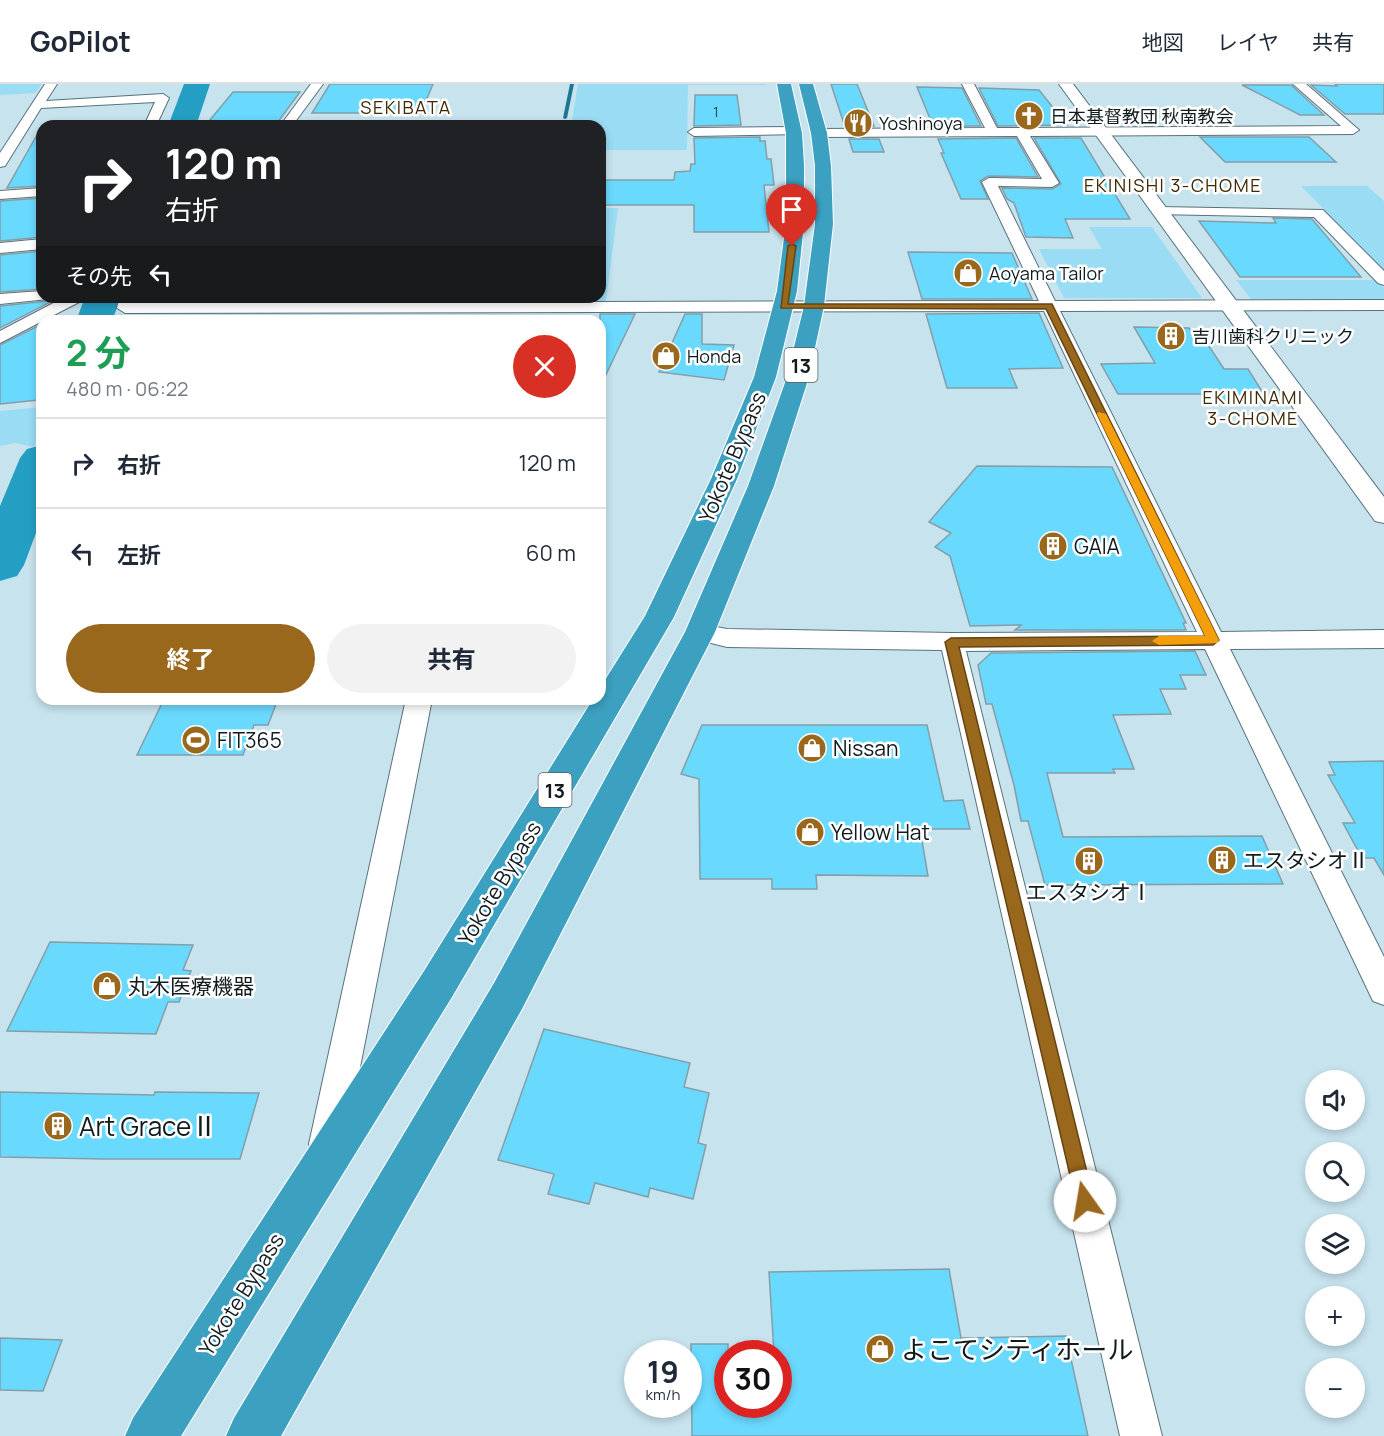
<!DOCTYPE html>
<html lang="ja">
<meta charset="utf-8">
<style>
:root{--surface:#fff;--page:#f2f2f3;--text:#1f2937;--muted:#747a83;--line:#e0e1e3;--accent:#9a681c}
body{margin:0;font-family:Manrope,"Noto Sans JP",sans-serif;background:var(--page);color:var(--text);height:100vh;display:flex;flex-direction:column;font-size:22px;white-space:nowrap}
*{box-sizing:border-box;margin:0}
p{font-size:20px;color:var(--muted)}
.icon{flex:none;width:33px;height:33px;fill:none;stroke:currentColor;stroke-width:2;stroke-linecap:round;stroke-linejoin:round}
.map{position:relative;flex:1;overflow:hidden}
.side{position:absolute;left:36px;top:231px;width:570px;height:390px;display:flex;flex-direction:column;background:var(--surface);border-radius:18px;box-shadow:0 3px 9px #0003}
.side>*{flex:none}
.banner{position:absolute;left:36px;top:36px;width:570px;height:183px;border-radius:18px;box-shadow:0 3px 9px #0003;background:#202124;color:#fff;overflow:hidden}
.buttons{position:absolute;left:1305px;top:986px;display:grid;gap:12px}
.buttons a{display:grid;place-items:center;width:60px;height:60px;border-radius:50%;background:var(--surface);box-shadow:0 3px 9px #0003;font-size:30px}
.speed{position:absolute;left:624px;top:1256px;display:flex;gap:12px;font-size:30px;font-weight:700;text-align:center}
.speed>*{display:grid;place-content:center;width:78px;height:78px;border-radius:50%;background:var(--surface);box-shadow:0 3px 9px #0003;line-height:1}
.speed small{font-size:15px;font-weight:400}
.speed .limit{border:9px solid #d22;background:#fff;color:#111}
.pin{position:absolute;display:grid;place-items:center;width:51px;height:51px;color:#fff;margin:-62px -26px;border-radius:50% 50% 50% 0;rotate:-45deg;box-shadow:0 0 6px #0007}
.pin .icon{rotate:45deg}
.me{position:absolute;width:66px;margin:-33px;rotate:347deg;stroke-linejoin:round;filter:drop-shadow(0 0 4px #0008)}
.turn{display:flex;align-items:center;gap:21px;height:126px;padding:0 30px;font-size:27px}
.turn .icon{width:78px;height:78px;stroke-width:2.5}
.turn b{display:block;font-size:42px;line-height:51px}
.then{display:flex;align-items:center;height:57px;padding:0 30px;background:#0003;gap:12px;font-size:22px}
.round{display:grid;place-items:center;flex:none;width:63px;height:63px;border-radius:32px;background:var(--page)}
.overview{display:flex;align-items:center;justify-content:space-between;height:102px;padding:0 30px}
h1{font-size:36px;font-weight:700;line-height:45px;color:#1e9e55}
.button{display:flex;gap:12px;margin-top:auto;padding:12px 30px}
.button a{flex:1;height:69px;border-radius:36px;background:var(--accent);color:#fff;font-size:24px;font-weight:700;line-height:69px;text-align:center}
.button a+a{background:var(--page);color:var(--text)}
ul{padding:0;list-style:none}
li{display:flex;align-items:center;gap:18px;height:90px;padding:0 30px;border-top:2px solid var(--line)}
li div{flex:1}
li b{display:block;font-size:22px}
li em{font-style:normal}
header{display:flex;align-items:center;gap:36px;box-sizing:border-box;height:84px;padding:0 30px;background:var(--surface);border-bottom:2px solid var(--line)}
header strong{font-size:28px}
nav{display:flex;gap:33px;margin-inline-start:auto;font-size:21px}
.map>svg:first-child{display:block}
.green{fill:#9adcf4}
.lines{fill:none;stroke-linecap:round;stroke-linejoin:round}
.stream{fill:#1e7792;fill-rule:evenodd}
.river{fill:#249fc3;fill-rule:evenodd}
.building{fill:#6ad9fe;stroke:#849ea8;stroke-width:1.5}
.street-casing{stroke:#59727c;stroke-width:2}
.secondary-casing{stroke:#59727c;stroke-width:2}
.highway-casing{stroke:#fff;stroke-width:2}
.street{fill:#fff;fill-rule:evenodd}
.secondary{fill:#fff;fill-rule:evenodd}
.highway{fill:#3ca0c0;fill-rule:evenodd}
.route{fill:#9a681c;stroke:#644412;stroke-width:1.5}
.slow{fill:#f59e0b}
.labels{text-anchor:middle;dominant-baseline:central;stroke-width:5;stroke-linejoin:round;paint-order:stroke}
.far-number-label{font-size:15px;fill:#264a56}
.far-neighbourhood-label{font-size:18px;letter-spacing:1.5px;fill:#3f2803;stroke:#fff}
.far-poi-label{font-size:18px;fill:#101b1e;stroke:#fff;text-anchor:start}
.shield{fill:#fff;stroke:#585f62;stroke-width:1.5}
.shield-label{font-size:20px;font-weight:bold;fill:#101b1e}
.street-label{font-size:21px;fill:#101b1e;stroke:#fff}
.poi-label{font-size:21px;fill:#101b1e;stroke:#fff;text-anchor:start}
.near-poi-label{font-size:26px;fill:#101b1e;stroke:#fff;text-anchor:start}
</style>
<header>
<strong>GoPilot</strong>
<nav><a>地図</a><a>レイヤ</a><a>共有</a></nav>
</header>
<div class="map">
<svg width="1384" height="1352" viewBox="0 0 1384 1352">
<rect width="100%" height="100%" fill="#c7e3ee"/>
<path class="green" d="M 0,0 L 42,0 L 35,9 L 0,11 Z
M 578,0 L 766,0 L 766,1 L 688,1 L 687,66 L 600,66 L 600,42 L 571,42 Z
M 1301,102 L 1367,102 L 1384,117 L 1384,186 Z
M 600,124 L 618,124 L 606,217 L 530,217 L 531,213 L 600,213 Z
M 1089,143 L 1152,143 L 1202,214 L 1064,214 L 1039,165 L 1102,165 Z
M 1236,196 L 1376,196 L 1384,204 L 1384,216 L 1251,215 Z
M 42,323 L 42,337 L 34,363 L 15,359 L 0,362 L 0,327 Z"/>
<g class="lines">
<path class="stream" d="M 570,0 L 574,0 L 567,34 L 565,35 L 563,34 Z"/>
<path class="river" d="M 184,0 L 210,0 L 196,42 L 168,42 Z
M 85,213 L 121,213 L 112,237 L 76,237 Z
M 42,361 L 42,433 L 24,481 L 17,492 L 0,497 L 0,422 L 20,374 L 27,365 Z"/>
</g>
<path class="building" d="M 330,0 L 433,0 L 421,29 L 312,29 Z
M 831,0 L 857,0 L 874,42 L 845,43 Z
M 1335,0 L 1384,0 L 1384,30 L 1345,30 L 1311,1 L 1337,2 Z
M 1242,1 L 1291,1 L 1324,31 L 1300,31 Z
M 917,3 L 962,4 L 981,42 L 933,42 Z
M 979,4 L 1039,6 L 1067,41 L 998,42 Z
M 233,8 L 300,8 L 275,42 L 205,42 Z
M 695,11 L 737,11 L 741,41 L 694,42 Z
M 42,42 L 42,102 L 7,104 Z
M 760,53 L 760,57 L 765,57 L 767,75 L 771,75 L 774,101 L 764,101 L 769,148 L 694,148 L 694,121 L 600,121 L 600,96 L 674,96 L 675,88 L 690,87 L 691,80 L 695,80 L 694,54 Z
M 1200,53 L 1309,53 L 1336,78 L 1225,78 Z
M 1016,54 L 1038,93 L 988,92 L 980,97 L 988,115 L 961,115 L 941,69 L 944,69 L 938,55 Z
M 1034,54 L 1081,54 L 1130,135 L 1065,135 L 1073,154 L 1026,153 L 1014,119 L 1007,115 L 1002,104 L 1052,105 L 1061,100 Z
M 849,55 L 879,55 L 884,68 L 853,68 Z
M 42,114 L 42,153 L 0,157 L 0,117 Z
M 1273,134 L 1312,135 L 1361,193 L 1240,193 L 1199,137 L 1276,139 Z
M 42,167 L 42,185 L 38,193 L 42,198 L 42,205 L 0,208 L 0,171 Z
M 908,168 L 1012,169 L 1032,215 L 922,215 Z
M 52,213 L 56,215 L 0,244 L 0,222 L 48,217 Z
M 1039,229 L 1063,284 L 1009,285 L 1017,304 L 947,304 L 926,230 Z
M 600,230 L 635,230 L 600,303 Z
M 685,230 L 702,230 L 702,260 L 734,261 L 724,296 L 659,288 Z
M 42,240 L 42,306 L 38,316 L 0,320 L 0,261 Z
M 1134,243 L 1189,244 L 1191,247 L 1199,247 L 1224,285 L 1248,285 L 1268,317 L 1208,317 L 1204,310 L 1118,310 L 1101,280 L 1155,279 Z
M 977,382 L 1112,383 L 1186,539 L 1183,539 L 1186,546 L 1015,546 L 1021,541 L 970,542 L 950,472 L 935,463 L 951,449 L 929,438 Z
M 1195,567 L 1206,591 L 1180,591 L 1186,605 L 1160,605 L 1171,630 L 1113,631 L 1134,685 L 1113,685 L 1115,689 L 1047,689 L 1063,753 L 1262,752 L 1283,800 L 1045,801 L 1028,737 L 1021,737 L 1014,701 L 992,620 L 986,620 L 978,581 L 991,569 Z
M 164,615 L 278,615 L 268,641 L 254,641 L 243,671 L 137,671 Z
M 702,641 L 927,641 L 944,717 L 963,716 L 970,745 L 920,745 L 928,792 L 816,791 L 817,805 L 772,805 L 772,795 L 700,795 L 699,695 L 681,690 Z
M 1384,677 L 1384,791 L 1374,774 L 1362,774 L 1343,739 L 1355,739 L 1328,691 L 1335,691 L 1329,678 Z
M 50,858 L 193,861 L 183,886 L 191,887 L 179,918 L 168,918 L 156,950 L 7,947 Z
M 544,945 L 690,979 L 684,1003 L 709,1009 L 698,1059 L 706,1061 L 693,1115 L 650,1104 L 648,1113 L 595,1099 L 589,1120 L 548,1110 L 554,1090 L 498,1076 Z
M 0,1008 L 154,1011 L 155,1008 L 259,1009 L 240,1075 L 104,1075 L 0,1073 Z
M 949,1185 L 961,1254 L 1066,1252 L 1088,1352 L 692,1352 L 691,1260 L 728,1260 L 728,1320 L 778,1320 L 778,1269 L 774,1269 L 769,1188 Z
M 0,1254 L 62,1256 L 43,1307 L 0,1306 Z"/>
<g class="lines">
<g class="street-casing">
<path id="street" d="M 45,0 L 57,0 L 46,17 L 163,10 L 169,14 L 156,42 L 144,42 L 155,18 L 41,24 L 5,82 L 0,83 L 0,69 Z
M 311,0 L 323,0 L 292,42 L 280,42 Z
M 962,0 L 974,0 L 997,44 L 1341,42 L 1293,0 L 1306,0 L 1359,46 L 1353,50 L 1030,52 L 1059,99 L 1052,103 L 998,102 L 1055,217 L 1384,216 L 1384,226 L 1060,227 L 1221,548 L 1384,546 L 1384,564 L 1230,565 L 1384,873 L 1384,921 L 1373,917 L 1205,565 L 966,567 L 1162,1352 L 1120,1352 L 942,566 L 727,563 L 691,554 L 688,548 L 691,542 L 700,540 L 727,545 L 952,549 L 1197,548 L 1044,227 L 125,229 L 117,224 L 120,213 L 136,213 L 135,219 L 1039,217 L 982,98 L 989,94 L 1042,95 L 1017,52 L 819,53 L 813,49 L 819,45 L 985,44 Z
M 794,43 L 798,44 L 800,47 L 798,50 L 694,52 L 688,48 L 694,44 Z
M 42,104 L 42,112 L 0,115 L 0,107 Z
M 1159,123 L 1323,126 L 1384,187 L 1384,201 L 1378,199 L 1314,133 L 1154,130 L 1152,127 L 1154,124 Z
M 42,155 L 42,165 L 0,169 L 0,159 Z
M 42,207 L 42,213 L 50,213 L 48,215 L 0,220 L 0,210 Z
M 65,213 L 85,213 L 83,216 L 0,259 L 0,247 Z
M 406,615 L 432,615 L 345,1060 L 340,1073 L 327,1078 L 314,1073 L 309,1060 Z"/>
</g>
<g class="secondary-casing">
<path id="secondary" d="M 1059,0 L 1073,0 L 1384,413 L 1384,439 L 1375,437 Z"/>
</g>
<g class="highway-casing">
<path id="highway" d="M 777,0 L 791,0 L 802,49 L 804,81 L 804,139 L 797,207 L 776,293 L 737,395 L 674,533 L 452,913 L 181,1352 L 125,1352 L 133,1334 L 424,887 L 593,615 L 600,615 L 600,604 L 645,532 L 711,395 L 754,293 L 777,207 L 786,139 L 786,49 Z
M 799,0 L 813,0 L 827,49 L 831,82 L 833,140 L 824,222 L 808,296 L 774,402 L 715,548 L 522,925 L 281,1352 L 226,1352 L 234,1334 L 494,899 L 685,548 L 748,402 L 786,296 L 804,222 L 815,140 L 815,82 L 811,49 Z"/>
</g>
<use href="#street" class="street"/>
<use href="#secondary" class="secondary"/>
<use href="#highway" class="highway"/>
</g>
<path class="route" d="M 792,160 L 796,162 L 788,220 L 1052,220 L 1219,556 L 1213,561 L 959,563 L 1094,1117 L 1092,1124 L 1085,1127 L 1078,1124 L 1076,1117 L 945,558 L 951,554 L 1205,552 L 1046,225 L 781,224 L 788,162 Z"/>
<path class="slow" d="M 1098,328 L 1106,330 L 1219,556 L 1217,559 L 1159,561 L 1152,557 L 1159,552 L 1205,552 L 1097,330 Z"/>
<defs>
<g id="church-disc" transform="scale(1.5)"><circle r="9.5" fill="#9a681c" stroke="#fff"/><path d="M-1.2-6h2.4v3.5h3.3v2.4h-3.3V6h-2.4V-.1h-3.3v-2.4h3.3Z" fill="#fff"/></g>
<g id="restaurant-disc" transform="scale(1.5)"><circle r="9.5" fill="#9a681c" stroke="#fff"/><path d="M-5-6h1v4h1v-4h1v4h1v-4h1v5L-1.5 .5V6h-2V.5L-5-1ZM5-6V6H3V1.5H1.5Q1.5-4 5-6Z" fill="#fff"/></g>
<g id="shop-disc" transform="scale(1.5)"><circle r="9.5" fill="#9a681c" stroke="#fff"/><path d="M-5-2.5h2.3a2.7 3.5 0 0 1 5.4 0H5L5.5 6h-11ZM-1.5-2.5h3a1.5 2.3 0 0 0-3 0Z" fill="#fff"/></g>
<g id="building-disc" transform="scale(1.5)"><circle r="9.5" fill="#9a681c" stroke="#fff"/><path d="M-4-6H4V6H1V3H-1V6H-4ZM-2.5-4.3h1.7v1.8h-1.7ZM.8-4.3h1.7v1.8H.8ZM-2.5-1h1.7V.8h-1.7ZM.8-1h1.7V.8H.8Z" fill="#fff"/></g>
<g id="stadium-disc" transform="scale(1.5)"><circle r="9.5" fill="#9a681c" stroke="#fff"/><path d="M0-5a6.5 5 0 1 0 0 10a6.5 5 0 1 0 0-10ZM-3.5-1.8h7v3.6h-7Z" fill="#fff"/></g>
</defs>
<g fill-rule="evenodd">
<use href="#church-disc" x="1029" y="32"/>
<use href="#restaurant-disc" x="858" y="39"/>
<use href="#shop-disc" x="968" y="189"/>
<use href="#building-disc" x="1171" y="252"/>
<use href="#shop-disc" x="666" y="272"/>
<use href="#building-disc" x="1053" y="462"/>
<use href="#stadium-disc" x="196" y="656"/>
<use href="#shop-disc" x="812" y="664"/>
<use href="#shop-disc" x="810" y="748"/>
<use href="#building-disc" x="1222" y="776"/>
<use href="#building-disc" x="1089" y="777"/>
<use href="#shop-disc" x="107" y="902"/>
<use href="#building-disc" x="58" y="1042"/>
<use href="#shop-disc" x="880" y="1265"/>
</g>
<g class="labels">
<g class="far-number-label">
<text x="716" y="27">1</text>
</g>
<g class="far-neighbourhood-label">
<text x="406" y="23">SEKIBATA</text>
<text x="1173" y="101">EKINISHI 3-CHOME</text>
<text x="1253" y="313">EKIMINAMI<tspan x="1253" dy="21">3-CHOME</tspan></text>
</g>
<g class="far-poi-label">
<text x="1050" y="32">日本基督教団 秋南教会</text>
<text x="879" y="39">Yoshinoya</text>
<text x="989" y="189">Aoyama Tailor</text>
<text x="1192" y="252">吉川歯科クリニック</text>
<text x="687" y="272">Honda</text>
</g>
<g class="shield">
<rect x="784.5" y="264" width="33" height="34" rx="4.5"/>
<rect x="538.5" y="689" width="33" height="34" rx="4.5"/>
</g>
<g class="shield-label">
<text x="801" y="281">13</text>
<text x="555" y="706">13</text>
</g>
<g class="street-label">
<text transform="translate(732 373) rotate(-67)">Yokote Bypass</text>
<text transform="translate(499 799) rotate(-59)">Yokote Bypass</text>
<text transform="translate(241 1210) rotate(-58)">Yokote Bypass</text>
</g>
<g class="poi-label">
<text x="1074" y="462">GAIA</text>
<text x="217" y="656">FIT365</text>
<text x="833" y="664">Nissan</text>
<text x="831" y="748">Yellow Hat</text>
<text x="1243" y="776">エスタシオⅡ</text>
<text x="1089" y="808" text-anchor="middle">エスタシオⅠ</text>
<text x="128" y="902">丸木医療機器</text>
</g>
<g class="near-poi-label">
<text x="79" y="1042">Art GraceⅡ</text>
<text x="901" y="1265">よこてシティホール</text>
</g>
</g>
</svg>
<div class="buttons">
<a><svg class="icon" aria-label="sound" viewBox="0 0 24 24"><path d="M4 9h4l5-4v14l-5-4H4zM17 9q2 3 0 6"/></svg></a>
<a><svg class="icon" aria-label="search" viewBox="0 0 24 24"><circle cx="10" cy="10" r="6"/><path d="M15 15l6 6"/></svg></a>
<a><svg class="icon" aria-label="layers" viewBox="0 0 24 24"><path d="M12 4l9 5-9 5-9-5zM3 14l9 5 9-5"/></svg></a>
<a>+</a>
<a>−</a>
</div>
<div class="speed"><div>19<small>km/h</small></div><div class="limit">30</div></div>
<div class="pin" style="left:792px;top:162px;background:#d93025"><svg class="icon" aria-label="arrive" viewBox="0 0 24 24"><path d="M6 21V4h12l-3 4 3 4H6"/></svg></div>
<svg class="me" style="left:1085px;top:1117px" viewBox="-20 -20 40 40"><circle r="19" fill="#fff"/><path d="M0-13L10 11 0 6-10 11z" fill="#9a681c"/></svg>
<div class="banner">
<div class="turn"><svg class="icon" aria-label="right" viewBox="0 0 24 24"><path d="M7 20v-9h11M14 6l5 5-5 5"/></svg><div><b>120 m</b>右折</div></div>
<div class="then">その先<svg class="icon" aria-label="left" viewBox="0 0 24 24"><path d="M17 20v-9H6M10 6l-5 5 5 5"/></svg></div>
</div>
<section class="side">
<div class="overview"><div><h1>2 分</h1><p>480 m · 06:22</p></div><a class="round" style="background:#d93025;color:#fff"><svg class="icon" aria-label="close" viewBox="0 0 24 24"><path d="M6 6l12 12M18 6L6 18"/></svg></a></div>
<ul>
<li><svg class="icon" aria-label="right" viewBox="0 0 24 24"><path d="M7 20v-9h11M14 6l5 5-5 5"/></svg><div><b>右折</b></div><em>120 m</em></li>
<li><svg class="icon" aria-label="left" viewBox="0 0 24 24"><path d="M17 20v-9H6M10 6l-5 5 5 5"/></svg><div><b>左折</b></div><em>60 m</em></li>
</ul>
<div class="button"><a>終了</a><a>共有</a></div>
</section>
</div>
